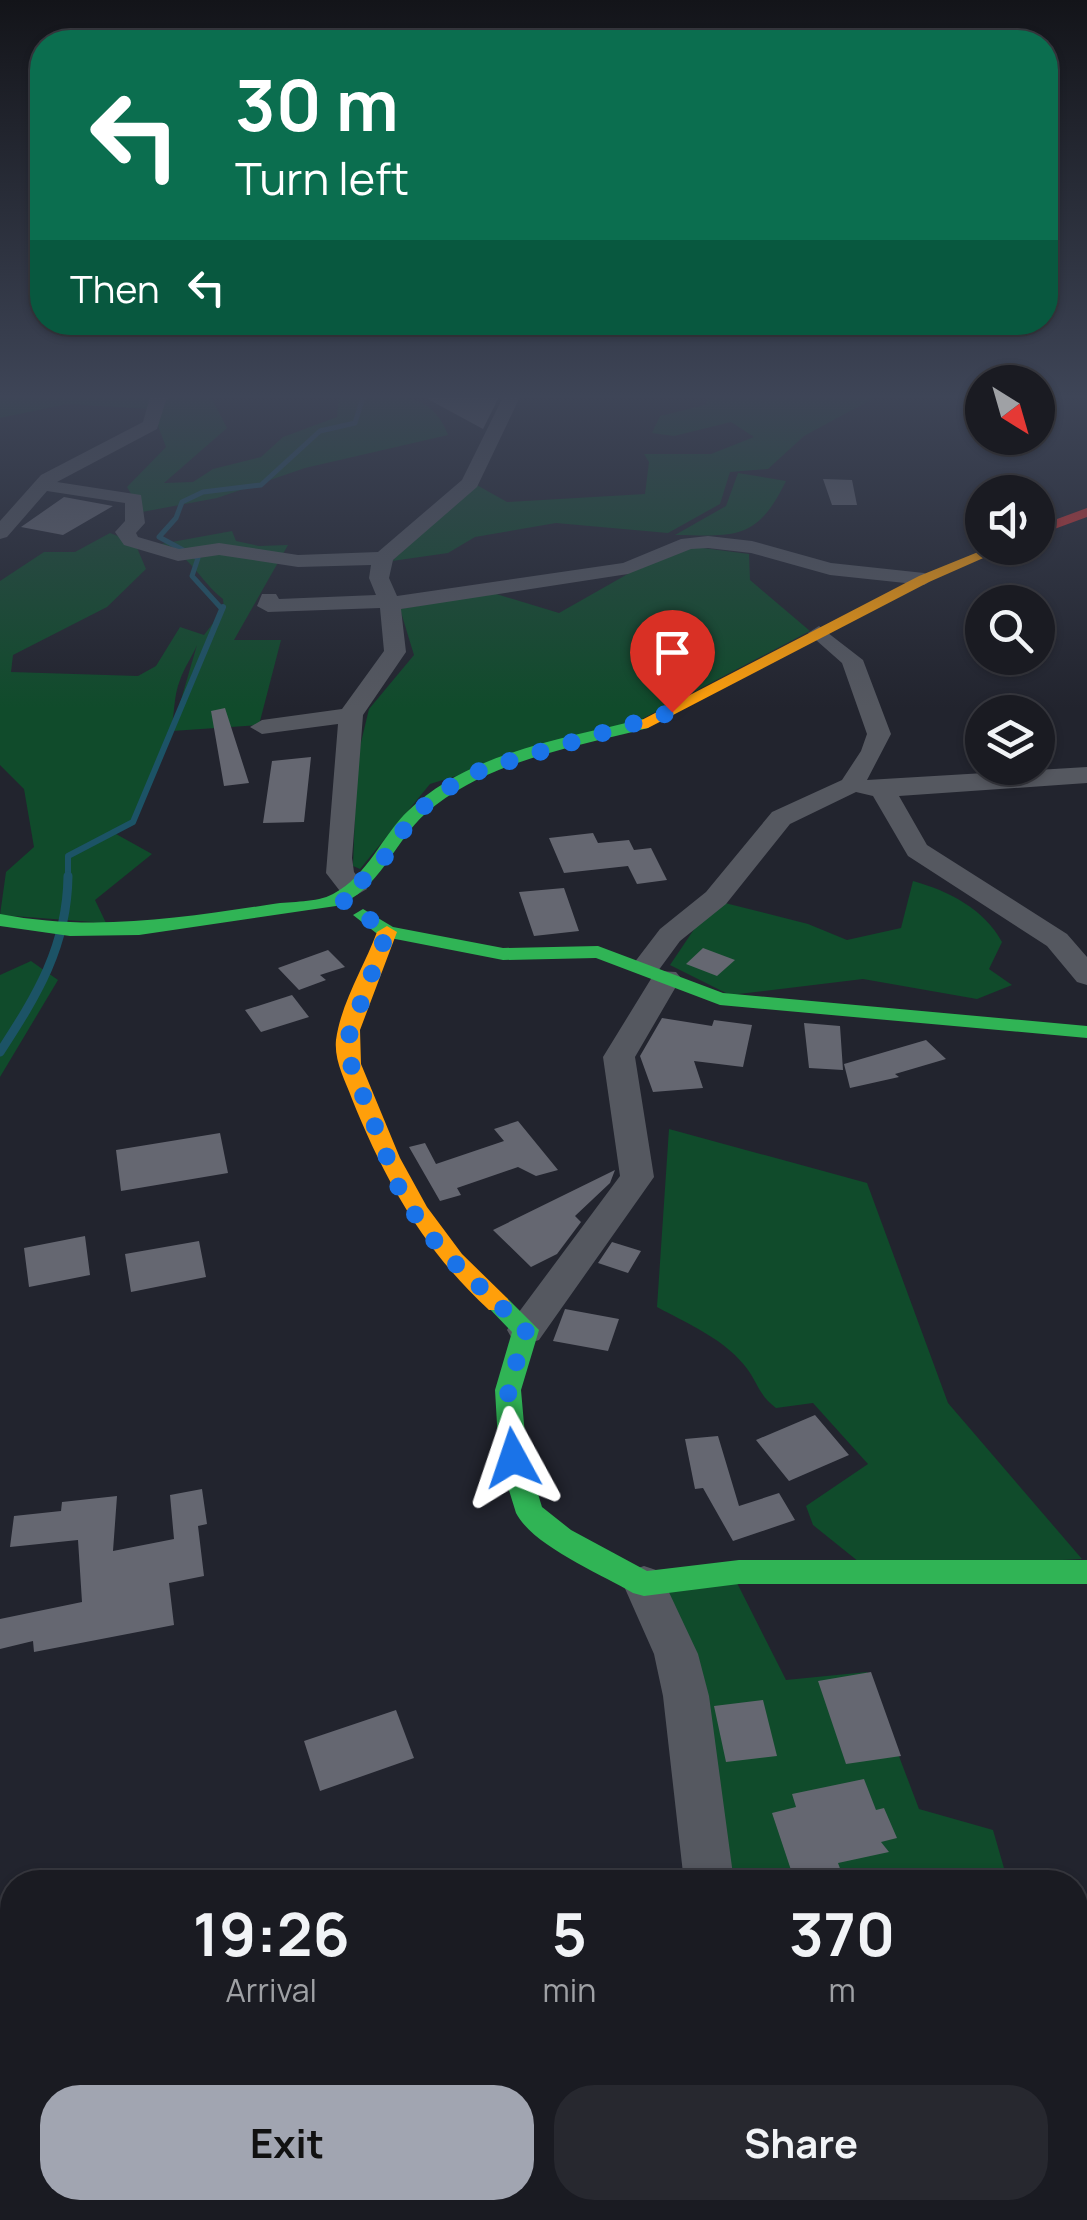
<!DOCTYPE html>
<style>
:root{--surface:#1a1b22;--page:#27282f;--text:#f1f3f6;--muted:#9fa1a5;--line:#383940;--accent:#a1a5b1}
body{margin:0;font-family:Manrope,sans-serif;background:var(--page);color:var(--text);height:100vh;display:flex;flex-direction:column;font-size:38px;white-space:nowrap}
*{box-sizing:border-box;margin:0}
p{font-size:32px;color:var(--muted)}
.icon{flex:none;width:55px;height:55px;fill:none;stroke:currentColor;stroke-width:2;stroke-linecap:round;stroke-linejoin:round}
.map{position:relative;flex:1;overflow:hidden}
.panel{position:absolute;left:0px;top:1870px;width:1088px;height:350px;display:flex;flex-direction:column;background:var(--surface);border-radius:40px 40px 0 0;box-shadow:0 2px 8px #0004,0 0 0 2px var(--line)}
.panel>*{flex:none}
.hud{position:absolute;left:30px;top:30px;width:1028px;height:305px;border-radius:40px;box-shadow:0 2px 8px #0004,0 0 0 2px var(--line);background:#0b6e4f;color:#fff;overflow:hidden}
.needle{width:65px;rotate:143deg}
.fabs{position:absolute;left:965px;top:365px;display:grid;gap:20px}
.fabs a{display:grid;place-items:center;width:90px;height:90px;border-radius:50%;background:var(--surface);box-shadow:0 2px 8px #0004,0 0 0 2px var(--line);font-size:50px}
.pin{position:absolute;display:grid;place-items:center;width:85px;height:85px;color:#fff;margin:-102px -42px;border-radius:50% 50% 50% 0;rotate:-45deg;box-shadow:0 0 10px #0007}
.pin .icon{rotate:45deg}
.me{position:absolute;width:110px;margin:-55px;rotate:355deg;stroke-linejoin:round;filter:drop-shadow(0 0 8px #0008)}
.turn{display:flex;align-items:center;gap:35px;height:210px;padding:0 40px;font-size:45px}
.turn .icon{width:130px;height:130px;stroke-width:2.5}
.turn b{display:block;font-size:70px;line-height:85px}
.then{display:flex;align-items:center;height:95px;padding:0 40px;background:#0003;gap:20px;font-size:38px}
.eta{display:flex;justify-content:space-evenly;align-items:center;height:170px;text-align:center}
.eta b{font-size:60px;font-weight:700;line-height:70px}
.action{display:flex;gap:20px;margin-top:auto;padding:20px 40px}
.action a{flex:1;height:115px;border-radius:40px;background:var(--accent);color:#111;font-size:40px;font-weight:700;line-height:115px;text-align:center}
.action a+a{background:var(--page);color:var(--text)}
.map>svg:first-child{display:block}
.green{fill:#104b2b}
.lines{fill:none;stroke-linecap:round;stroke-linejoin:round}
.stream-far2{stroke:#1c5366;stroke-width:5}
.stream-far1{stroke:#1c5366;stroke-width:6}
.stream{stroke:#1c5366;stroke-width:9}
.building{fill:#656771}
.street{fill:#555860;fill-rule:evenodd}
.fast{fill:#30b455;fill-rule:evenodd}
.slow{fill:#ff9f0a;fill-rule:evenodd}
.jam{fill:#e5322d;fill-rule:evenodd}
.route{stroke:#1a73e8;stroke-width:18;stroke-dasharray:0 32.4}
</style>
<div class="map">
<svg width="1087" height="2220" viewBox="0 0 1087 2220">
<rect width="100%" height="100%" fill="#22242e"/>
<path class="green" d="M 0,397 L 152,397 L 151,409 L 67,404 L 0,418 Z
M 163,397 L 211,397 L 227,428 L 164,483 L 193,482 L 213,469 L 261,457 L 283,437 L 337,417 L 339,397 C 384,397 430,385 448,435 L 305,468 L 217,498 L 142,512 L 127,487 L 166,447 L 157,423 Z
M 709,397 L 876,397 L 804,436 L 768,469 L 730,472 L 720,504 L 668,533 L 556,523 L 475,537 L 448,553 L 392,561 L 475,484 L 507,502 L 645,494 L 649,462 L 644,454 L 711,454 L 754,437 L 731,422 L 674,436 L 652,433 L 660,416 L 705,405 Z
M 738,473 L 786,481 C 757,541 735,536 675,535 L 726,506 Z
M 232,531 L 236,541 L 259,546 L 288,545 L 234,640 L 281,640 L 259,725 L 172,731 L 197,645 C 192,657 184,668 180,680 C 173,697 175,716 170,734 C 163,758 138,825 116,834 L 152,854 L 95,900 L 106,923 L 0,915 L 6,872 L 34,847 L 24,789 L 0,765 L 0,581 L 44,552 L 75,552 L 110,533 L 135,543 L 146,569 L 107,607 L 13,655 L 11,672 L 138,676 L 156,666 L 180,627 L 204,635 L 224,609 L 223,599 C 196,577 194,558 161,544 Z
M 695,547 L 749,554 L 750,580 L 810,631 L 642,719 L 430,784 L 360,869 L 353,866 L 357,759 L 369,709 L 414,655 L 400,609 L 493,593 L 559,613 L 633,571 Z
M 913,881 C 949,891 984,909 1002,942 L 989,969 L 1012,985 L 977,999 L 863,979 L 730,995 L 670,965 L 703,916 L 725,903 L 808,924 L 847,940 L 901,928 Z
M 31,961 L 58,980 L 0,1077 L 0,975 Z
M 669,1129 L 867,1183 L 948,1403 L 1082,1559 L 869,1570 L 813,1525 L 806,1506 L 868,1464 L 813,1403 L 776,1408 C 760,1396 759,1386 748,1370 C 727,1340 688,1324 657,1307 Z
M 732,1573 L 786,1680 L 867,1672 L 919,1809 L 993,1830 L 1008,1882 L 722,1882 L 650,1588 Z"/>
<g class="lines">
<path class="stream-far2" d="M 222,609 L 192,576 L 198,558 L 159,537 L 176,518 L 182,502 L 203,492 L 261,485 L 320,431 L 355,423 L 363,397"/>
<path class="stream-far1" d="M 68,879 L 68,856 L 133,822 L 223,607"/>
<path class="stream" d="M 0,1052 C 37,995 67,947 68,876"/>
</g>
<path class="building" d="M 424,397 L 499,397 L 483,429 Z
M 823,479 L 852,480 L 857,505 L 832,505 Z
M 64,497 L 113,506 L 63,535 L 21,527 Z
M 225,708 L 249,783 L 224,786 L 211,711 Z
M 311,757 L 304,822 L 263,823 L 272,761 Z
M 593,833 L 598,843 L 629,840 L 634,850 L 651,848 L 667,880 L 637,884 L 628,866 L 564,873 L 549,838 Z
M 564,888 L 579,931 L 534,936 L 519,892 Z
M 703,948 L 735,960 L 717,976 L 686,964 Z
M 328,950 L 345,967 L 320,975 L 326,980 L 299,990 L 278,968 Z
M 292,995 L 309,1017 L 261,1032 L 245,1010 Z
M 662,1018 L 712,1026 L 714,1020 L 752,1025 L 743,1067 L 694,1061 L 703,1088 L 653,1092 L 640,1056 Z
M 804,1023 L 840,1026 L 843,1070 L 809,1068 Z
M 926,1040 L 946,1059 L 895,1074 L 899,1077 L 850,1088 L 844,1064 Z
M 518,1121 L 558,1170 L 536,1176 L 518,1167 L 457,1188 L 461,1195 L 440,1201 L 409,1147 L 425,1143 L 436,1164 L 504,1141 L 494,1129 Z
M 220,1133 L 228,1173 L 121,1191 L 116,1150 Z
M 615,1170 L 610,1183 L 575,1216 L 581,1222 L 557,1254 L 531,1267 L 493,1230 Z
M 85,1236 L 90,1275 L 29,1287 L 24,1248 Z
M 199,1241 L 206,1277 L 131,1292 L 125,1254 Z
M 612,1242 L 641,1251 L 628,1273 L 598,1263 Z
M 565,1309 L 619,1319 L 608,1351 L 553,1341 Z
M 815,1415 L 849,1455 L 789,1481 L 756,1440 Z
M 718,1436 L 739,1506 L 779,1493 L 795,1520 L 733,1541 L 703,1488 L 695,1489 L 685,1439 Z
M 202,1489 L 207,1524 L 198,1526 L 204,1576 L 169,1583 L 174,1625 L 34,1652 L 33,1641 L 0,1649 L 0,1619 L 82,1602 L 78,1540 L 10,1547 L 14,1516 L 61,1511 L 62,1502 L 117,1496 L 113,1551 L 174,1539 L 170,1495 Z
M 871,1672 L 901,1756 L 846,1764 L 818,1681 Z
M 763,1700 L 777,1756 L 726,1762 L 714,1706 Z
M 396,1710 L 414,1758 L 320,1791 L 304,1741 Z
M 864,1779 L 876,1810 L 884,1808 L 897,1838 L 881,1842 L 889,1852 L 838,1863 L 845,1882 L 807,1882 L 803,1871 L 792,1873 L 772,1813 L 796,1807 L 792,1794 Z"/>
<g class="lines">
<path class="street" d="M 150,397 L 167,397 L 157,429 L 57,482 L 141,495 L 145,523 L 136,533 L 138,537 L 179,549 L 219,543 L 298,555 L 378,552 L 462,480 L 503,397 L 520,397 L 477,487 L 393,560 L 389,578 L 397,596 L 623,563 L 681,539 L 708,536 L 752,541 L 831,563 L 924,573 L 934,579 L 924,585 L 830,575 L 751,553 L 708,548 L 691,549 L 628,574 L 401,609 L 406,652 L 363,715 L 352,858 L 354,872 L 367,889 L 353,897 L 343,895 L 326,873 L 338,724 L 262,734 L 250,727 L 262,720 L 342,709 L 384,651 L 380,608 L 268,612 L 257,606 L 262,594 L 276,594 L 279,599 L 376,595 L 369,578 L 371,565 L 298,567 L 219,555 L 178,561 L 124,545 L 115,532 L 125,521 L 125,503 L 47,491 L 7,537 L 0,539 L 0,521 L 41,475 L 143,422 Z
M 819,626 L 863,660 L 891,734 L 867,780 L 1087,767 L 1087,783 L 899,796 L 927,845 L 1067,934 L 1087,957 L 1087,985 L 1077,982 L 1047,946 L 908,856 L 873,796 L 856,792 L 790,824 L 726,904 L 680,941 L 658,971 L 676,972 L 681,978 L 635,1057 L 654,1177 L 539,1340 L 526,1344 L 513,1340 L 507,1330 L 513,1320 L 620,1176 L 603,1057 L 654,974 L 636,973 L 631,967 L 660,929 L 706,892 L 772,812 L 842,780 L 861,751 L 867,734 L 842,663 L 808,633 Z
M 644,1566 L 659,1571 L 698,1654 L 709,1696 L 734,1882 L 684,1882 L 663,1696 L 654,1654 L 623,1584 L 629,1571 Z
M 795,2208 L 851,2208 L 856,2220 L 800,2220 Z"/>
<path class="fast" d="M 642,719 L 650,724 L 648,728 C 572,748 488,760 426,813 C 394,841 380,891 336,906 L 139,935 L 70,936 L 0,926 L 0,914 C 93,932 181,918 273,904 C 292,901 316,903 333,894 C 368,876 382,835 409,810 C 470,752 564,739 642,719 Z
M 363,909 L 393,927 L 503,948 L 598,946 L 723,993 L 1087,1026 L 1087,1038 L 720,1005 L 596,958 L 503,960 L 380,936 L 353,915 Z
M 498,1295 L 507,1298 L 539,1330 L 521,1390 L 527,1458 L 542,1507 L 571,1530 L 647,1571 L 739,1560 L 1087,1560 L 1087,1584 L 739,1584 L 644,1596 L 633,1593 C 601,1574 533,1546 516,1513 L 499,1458 L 495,1390 L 512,1332 L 485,1304 L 489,1298 Z"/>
<path class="slow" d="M 988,548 L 1006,548 L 929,582 L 648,728 L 642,729 L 634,724 L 919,576 Z
M 387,926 L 397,932 L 360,1030 L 361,1064 L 400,1158 L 427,1207 L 462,1254 L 507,1298 L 511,1304 L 507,1310 L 489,1310 C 424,1250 385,1181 352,1099 C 345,1080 334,1061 336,1040 C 341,1003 364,967 377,932 Z"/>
<path class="jam" d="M 1087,508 L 1087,517 L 1038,535 L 1038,526 Z"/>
</g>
<linearGradient id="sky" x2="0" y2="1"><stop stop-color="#131419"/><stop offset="0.56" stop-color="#3e4557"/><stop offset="1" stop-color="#3e4557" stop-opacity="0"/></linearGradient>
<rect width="1087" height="708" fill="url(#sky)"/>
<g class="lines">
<path class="route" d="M 513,1458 L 508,1390 L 526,1330 L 443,1252 L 416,1216 L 398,1186 L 350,1062 L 347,1041 L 387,932 L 341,899 L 377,868 L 414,815 L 442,791 L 483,769 L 672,712"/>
</g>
</svg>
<div class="fabs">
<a><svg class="needle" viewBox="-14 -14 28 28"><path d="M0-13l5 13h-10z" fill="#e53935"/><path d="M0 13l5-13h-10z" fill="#9fa1a5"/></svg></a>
<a><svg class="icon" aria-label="sound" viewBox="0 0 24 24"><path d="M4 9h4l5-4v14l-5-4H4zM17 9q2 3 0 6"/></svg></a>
<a><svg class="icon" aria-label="search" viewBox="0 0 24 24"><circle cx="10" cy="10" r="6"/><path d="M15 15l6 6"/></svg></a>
<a><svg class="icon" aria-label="layers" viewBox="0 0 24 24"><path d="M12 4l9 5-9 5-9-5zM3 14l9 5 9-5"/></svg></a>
</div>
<div class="pin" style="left:672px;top:712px;background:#d93025"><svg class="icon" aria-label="arrive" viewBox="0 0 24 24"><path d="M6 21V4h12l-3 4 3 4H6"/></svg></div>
<svg class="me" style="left:513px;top:1458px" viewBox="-20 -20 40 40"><path d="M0-17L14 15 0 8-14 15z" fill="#1a73e8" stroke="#fff" stroke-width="4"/></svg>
<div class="hud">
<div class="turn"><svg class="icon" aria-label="left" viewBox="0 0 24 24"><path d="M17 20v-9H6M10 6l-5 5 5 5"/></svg><div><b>30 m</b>Turn left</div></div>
<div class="then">Then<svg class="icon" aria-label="left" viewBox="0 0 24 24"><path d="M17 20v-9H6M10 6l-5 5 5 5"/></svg></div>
</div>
<section class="panel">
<div class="eta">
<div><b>19:26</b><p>Arrival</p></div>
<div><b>5</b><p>min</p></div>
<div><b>370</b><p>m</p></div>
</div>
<div class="action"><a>Exit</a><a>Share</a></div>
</section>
</div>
